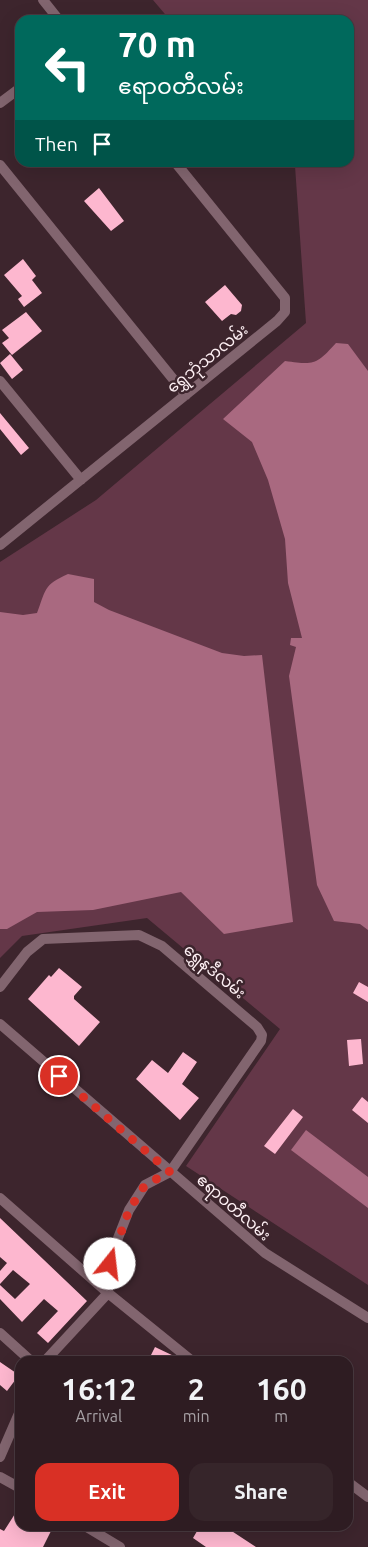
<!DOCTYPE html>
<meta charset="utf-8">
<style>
:root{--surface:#2e1c22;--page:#36252a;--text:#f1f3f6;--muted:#a7a1a5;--line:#493a40;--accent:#d93025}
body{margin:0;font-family:Ubuntu,"Noto Sans Myanmar",sans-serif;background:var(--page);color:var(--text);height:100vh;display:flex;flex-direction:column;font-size:19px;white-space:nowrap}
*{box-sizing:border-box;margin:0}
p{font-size:16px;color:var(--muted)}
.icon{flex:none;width:28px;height:28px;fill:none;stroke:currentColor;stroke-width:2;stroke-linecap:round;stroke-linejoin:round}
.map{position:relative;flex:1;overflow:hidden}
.side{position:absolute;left:15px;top:1356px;width:338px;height:175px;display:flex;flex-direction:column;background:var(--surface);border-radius:15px;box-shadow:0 5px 20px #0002,0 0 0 1px var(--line)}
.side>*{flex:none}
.guide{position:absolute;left:15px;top:15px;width:339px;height:152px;border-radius:15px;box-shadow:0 5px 20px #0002,0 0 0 1px var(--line);background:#00695c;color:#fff;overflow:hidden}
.pin{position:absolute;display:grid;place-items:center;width:42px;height:42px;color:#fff;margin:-21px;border:2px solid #fff;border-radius:50%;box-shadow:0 1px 5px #0007}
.me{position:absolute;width:55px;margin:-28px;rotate:16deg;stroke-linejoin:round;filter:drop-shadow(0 0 4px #0008)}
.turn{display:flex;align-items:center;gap:18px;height:105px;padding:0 20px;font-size:22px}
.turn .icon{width:65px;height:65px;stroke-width:2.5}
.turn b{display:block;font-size:35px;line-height:42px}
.then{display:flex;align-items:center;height:48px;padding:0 20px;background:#0003;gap:10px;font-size:19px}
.eta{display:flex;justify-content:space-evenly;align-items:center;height:85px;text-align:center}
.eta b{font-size:30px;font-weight:600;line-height:35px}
.button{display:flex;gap:10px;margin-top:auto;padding:10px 20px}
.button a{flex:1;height:58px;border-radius:15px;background:var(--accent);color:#fff;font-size:20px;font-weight:600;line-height:58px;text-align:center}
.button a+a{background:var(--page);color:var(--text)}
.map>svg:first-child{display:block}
.green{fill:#643748}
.water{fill:#a96980}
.building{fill:#fdb7cf}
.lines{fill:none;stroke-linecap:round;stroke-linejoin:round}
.street{stroke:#82656f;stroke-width:10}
.route{stroke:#d93025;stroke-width:9;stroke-dasharray:0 16.2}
.labels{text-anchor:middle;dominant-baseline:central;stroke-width:5;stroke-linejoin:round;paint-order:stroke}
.street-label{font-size:16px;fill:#fef0f4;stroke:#3d252d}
</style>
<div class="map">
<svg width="368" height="1547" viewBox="0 0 368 1547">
<rect width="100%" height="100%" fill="#3d252d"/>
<path class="green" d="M 153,0 L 368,0 L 368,1285 L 186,1166 L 280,1029 L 147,918 L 22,936 L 0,958 L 0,562 L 96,500 L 306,323 L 295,166 L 293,163 L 349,162 L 349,20 L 170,20 Z"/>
<path class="water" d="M 336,343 L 348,344 L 368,371 L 368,930 L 360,924 L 334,921 L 317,885 L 289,676 L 296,647 L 290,645 L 291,638 L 302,638 L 288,583 L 285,539 L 268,480 L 252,442 L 223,419 L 285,361 C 315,365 316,365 336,343 Z
M 68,574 L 94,579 L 94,602 L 109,610 L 222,653 L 244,656 L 262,655 L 293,922 L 224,934 L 181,892 L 93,910 L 37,912 L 7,929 L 0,929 L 0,612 L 23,615 L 37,613 C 46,590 43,585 68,574 Z
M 306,1130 L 368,1177 L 368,1208 L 291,1150 Z"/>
<path class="building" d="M 99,188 L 124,221 L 111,231 L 84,201 Z
M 23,259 L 36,276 L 32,280 L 42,293 L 24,307 L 18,299 L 22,296 L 4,275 Z
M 225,285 L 242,305 L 241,311 L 236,315 L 231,314 L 222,321 L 205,302 Z
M 26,312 L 42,331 L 12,355 L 2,343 L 9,338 L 2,330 Z
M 10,354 L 23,370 L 12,379 L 0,363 Z
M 0,413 L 29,448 L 21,455 L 0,429 Z
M 59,968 L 82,987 L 74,996 L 74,999 L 100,1022 L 79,1046 L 28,999 L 49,975 L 51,977 Z
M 359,982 L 368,987 L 368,1002 L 353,993 Z
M 361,1039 L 363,1064 L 349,1066 L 347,1040 Z
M 183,1052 L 197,1062 L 182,1084 L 199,1098 L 180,1120 L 136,1079 L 152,1060 L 168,1073 Z
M 362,1097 L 368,1102 L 368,1123 L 352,1110 Z
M 293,1109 L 303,1117 L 275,1154 L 264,1146 Z
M 0,1218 L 87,1301 L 48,1343 L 37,1333 L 58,1311 L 44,1299 L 22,1322 L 0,1299 L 0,1285 L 15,1299 L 30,1284 L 13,1270 L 0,1284 L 0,1271 L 7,1263 L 0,1257 Z
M 155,1347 L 176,1357 L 181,1361 L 148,1361 Z
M 0,1362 L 19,1375 L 7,1391 L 0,1385 Z
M 20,1506 L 20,1526 L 42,1526 L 51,1531 L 43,1547 L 0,1547 L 0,1529 L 4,1531 Z
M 200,1526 L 224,1526 L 256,1547 L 206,1547 L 193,1538 Z"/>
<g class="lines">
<path class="street" d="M 43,0 L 59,20
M 0,103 L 20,88
M 0,165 L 186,395
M 0,381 L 81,480
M 0,545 L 277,321 L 285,312 L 285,298 L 175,162
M 0,987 L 27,952 L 43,939 L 139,935 L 162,946 L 257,1027 L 262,1035 L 261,1041 L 170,1172 L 145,1185 L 129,1210 L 118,1238 L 110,1264 L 108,1293 L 45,1361
M 0,1024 L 265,1253 L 368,1318
M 0,1198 L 108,1293 L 192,1361
M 0,1333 L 31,1361
M 0,1457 L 20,1411
M 0,1477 L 20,1488
M 348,1482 L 368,1497
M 85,1526 L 120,1547"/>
</g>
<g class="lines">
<path class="route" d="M 59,1076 L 170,1172 L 145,1185 L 129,1210 L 110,1264"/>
</g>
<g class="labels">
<g class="street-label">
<text transform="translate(207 358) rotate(-39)">ရွှေဘုံသာလမ်း</text>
<text transform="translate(215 971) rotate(40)">ရွှေနဒီလမ်း</text>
<text transform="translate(234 1207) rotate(41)">ဧရာဝတီလမ်း</text>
</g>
</g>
</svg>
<div class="pin" style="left:59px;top:1076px;background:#d93025"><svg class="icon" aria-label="arrive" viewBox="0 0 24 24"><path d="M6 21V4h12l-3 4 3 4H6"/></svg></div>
<svg class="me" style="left:110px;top:1264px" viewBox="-20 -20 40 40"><circle r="19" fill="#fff"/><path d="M0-13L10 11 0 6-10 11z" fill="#d93025"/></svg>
<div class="guide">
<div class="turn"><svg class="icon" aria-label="left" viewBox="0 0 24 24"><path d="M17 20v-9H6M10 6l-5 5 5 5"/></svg><div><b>70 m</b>ဧရာဝတီလမ်း</div></div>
<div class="then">Then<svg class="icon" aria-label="arrive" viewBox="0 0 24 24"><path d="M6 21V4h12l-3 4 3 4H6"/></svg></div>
</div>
<section class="side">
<div class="eta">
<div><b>16:12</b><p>Arrival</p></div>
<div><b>2</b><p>min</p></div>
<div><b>160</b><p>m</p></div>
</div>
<div class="button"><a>Exit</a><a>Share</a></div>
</section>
</div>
